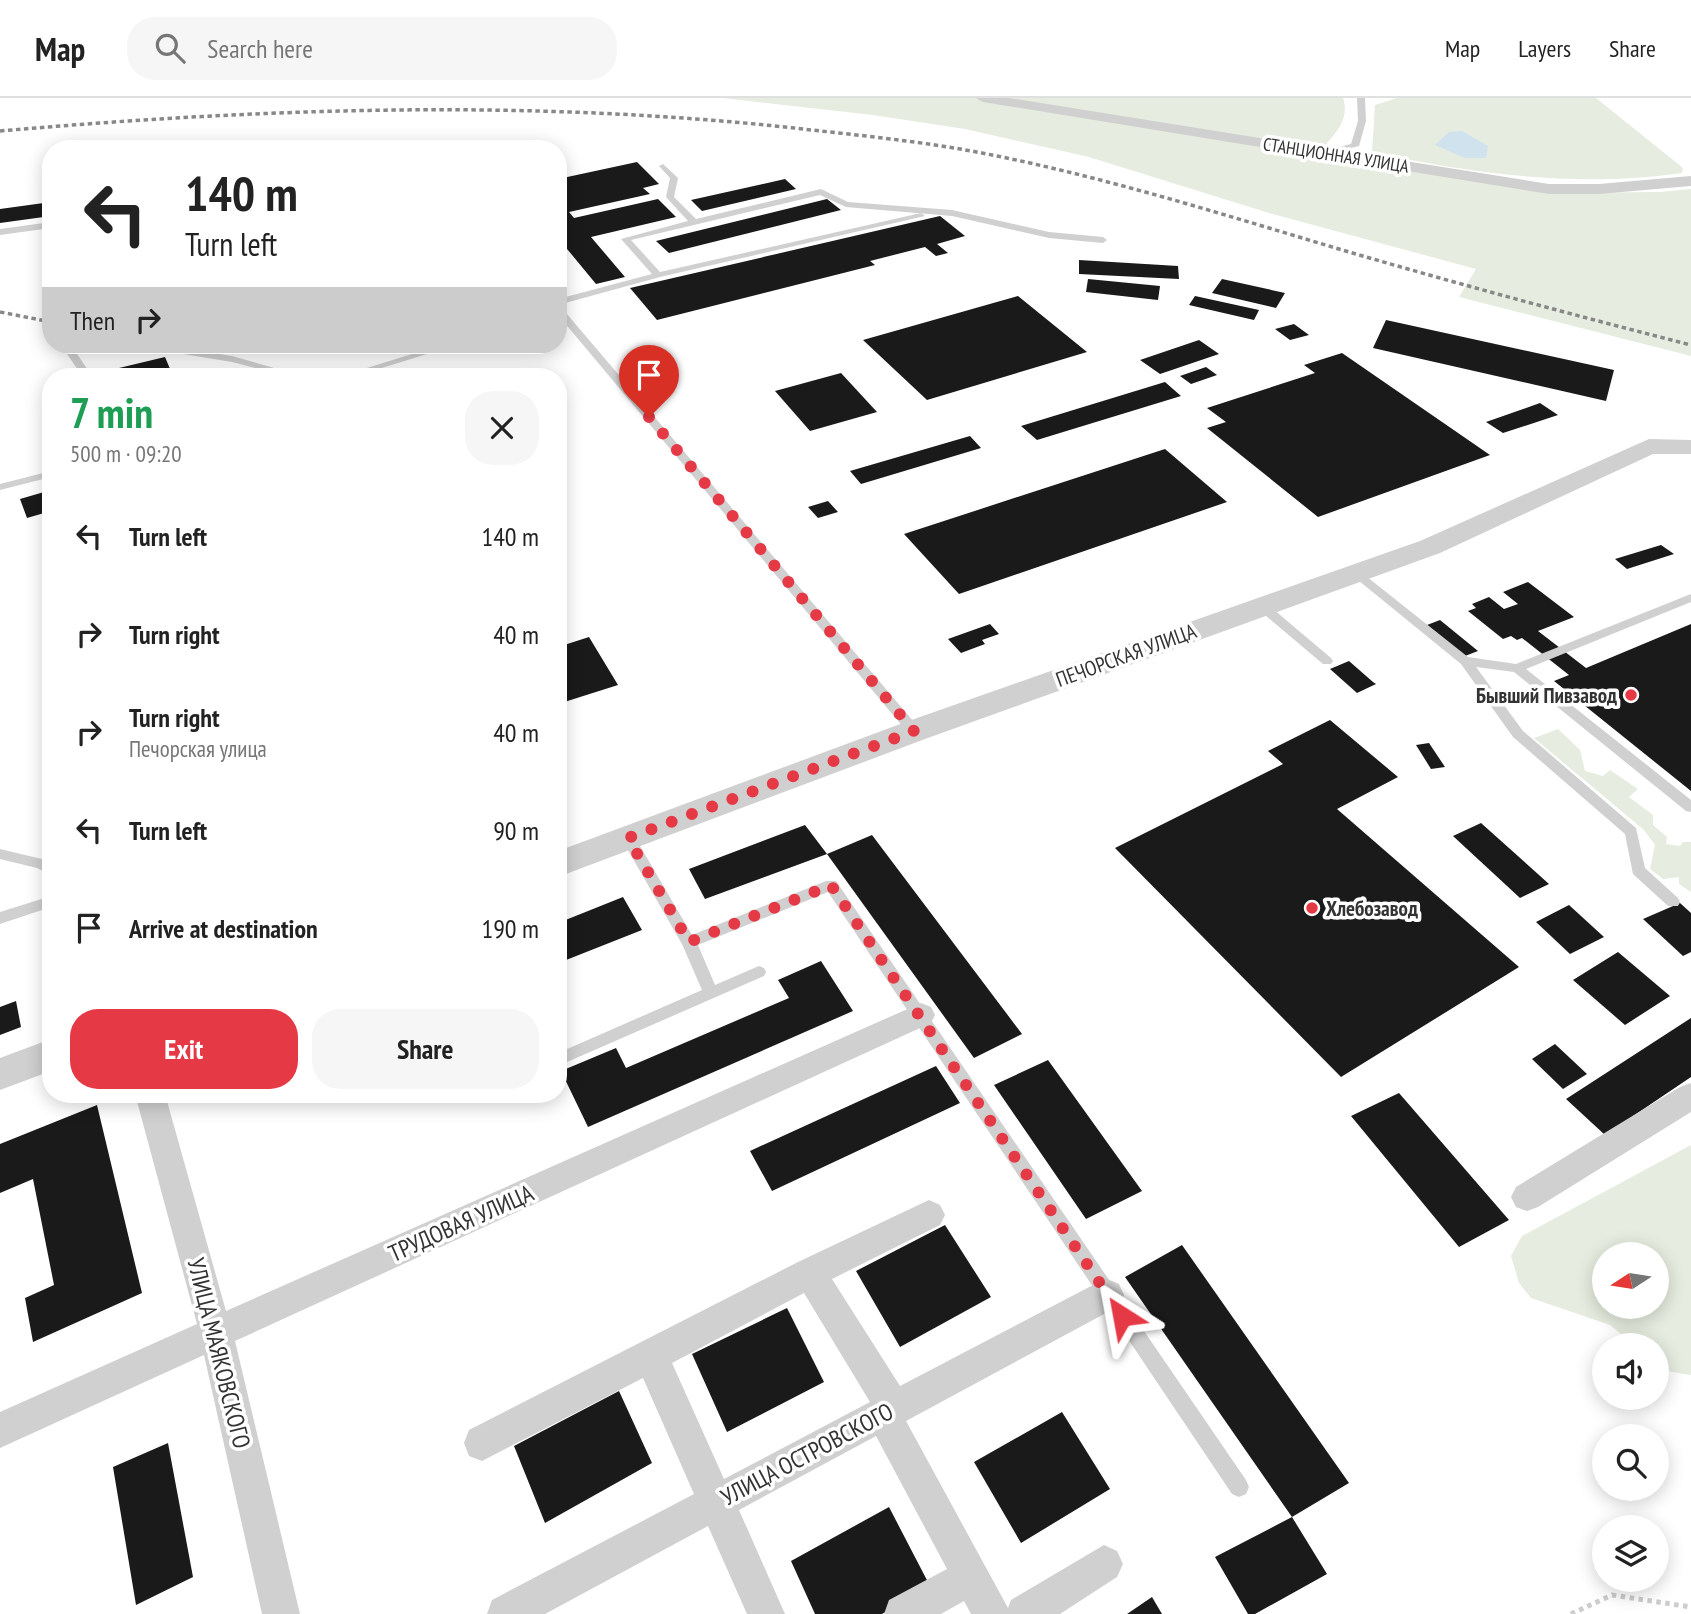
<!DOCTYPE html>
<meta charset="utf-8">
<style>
:root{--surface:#fff;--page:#f6f6f6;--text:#222;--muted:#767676;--line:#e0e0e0;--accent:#e63946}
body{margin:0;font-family:"PT Sans Narrow",sans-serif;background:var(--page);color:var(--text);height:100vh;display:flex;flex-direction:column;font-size:26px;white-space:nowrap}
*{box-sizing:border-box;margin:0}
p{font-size:23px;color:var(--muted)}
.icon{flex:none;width:38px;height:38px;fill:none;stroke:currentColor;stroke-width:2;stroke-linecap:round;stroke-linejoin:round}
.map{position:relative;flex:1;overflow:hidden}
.drawer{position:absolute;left:42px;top:270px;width:525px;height:735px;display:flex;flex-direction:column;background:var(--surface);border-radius:28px;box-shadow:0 4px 18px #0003}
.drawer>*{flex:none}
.guide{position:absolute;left:42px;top:42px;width:525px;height:214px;border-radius:28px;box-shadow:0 4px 18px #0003;background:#fff;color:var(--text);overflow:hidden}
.needle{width:46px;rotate:258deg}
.controls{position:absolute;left:1592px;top:1144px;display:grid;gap:14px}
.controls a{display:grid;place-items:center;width:77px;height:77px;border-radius:50%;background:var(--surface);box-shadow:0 4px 18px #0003;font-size:35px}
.pin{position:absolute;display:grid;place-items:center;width:60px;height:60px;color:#fff;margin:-72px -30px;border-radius:50% 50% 50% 0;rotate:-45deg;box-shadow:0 0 7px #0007}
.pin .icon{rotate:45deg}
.me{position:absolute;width:77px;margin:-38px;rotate:326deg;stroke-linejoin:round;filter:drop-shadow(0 0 5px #0008)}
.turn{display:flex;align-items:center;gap:24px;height:147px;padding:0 28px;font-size:32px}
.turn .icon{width:91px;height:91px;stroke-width:2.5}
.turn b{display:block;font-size:49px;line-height:60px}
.then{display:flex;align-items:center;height:66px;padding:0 28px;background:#0003;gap:14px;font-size:26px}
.round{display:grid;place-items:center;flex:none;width:74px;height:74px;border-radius:28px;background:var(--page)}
.head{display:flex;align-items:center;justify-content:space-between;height:119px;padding:0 28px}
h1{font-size:42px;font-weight:600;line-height:52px;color:#1e9e55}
.cta{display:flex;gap:14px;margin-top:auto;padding:14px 28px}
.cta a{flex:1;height:80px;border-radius:28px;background:var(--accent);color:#fff;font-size:28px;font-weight:600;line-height:80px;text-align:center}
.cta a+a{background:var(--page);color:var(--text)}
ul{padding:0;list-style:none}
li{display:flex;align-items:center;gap:21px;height:98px;padding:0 28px}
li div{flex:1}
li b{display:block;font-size:26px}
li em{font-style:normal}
header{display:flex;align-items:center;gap:42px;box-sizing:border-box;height:98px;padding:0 35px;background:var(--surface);border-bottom:2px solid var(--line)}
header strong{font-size:33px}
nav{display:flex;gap:38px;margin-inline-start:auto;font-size:24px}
.search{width:490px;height:63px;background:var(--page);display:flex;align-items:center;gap:18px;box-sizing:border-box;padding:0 24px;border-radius:28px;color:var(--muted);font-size:26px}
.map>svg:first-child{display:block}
.green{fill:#e6ecdf;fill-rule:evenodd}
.water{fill:#cfe2ee}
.building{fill:#1a1a1a}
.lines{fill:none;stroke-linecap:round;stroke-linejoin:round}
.path{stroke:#cdcdcd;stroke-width:5;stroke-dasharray:4.5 4.5;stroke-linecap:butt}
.service{fill:#d0d0d0;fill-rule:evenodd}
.minor{fill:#d0d0d0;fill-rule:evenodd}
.tertiary{fill:#d0d0d0;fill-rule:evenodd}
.rail{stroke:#888;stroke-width:3.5;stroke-dasharray:4.5 3.5;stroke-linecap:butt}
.route{stroke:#e63946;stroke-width:12;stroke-dasharray:0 21.6}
.poi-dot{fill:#e63946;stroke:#fff;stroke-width:2.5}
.labels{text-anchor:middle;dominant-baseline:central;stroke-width:7;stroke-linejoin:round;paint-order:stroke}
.far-street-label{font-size:18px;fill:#333;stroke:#fff}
.street-label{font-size:21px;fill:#333;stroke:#fff}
.poi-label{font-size:21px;font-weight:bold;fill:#333;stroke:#fff;text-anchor:end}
.near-street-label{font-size:24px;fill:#333;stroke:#fff}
</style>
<header>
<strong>Map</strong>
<div class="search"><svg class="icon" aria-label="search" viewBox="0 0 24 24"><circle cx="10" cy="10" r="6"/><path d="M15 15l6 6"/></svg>Search here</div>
<nav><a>Map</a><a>Layers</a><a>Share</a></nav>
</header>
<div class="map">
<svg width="1691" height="1516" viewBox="0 0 1691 1516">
<rect width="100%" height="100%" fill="#fff"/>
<path class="green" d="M 723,0 L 1343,0 C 1351,25 1331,38 1318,57 L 1554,95 L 1660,94 L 1691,91 L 1691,258 L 1459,199 L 1476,171 L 1269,115 L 1089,59 L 965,31 L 873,17 Z
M 1397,0 L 1596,0 L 1683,70 L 1682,75 C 1580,90 1472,76 1372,54 L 1375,7 Z
M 1558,631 L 1580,652 L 1585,673 L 1603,678 L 1610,672 L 1638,691 L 1629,699 L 1653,717 L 1653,727 L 1667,739 L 1666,746 L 1680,748 L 1683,744 L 1691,744 L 1691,794 L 1679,786 L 1679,779 L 1663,781 L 1650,771 L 1655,747 L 1644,732 L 1534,640 Z
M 1691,1047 L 1691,1277 L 1666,1273 L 1657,1266 L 1657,1248 L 1635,1248 L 1610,1227 L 1531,1200 L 1519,1185 L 1511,1158 L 1522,1138 ZM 1605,1157 L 1657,1157 L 1657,1209 L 1605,1209 Z"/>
<path class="water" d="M 1462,33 L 1488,48 L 1486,60 L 1465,60 L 1435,47 L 1449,34 Z"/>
<path class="building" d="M 637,64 L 659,86 L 643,90 L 650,96 L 569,114 L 574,120 L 658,101 L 676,119 L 591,139 L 625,179 L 596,186 L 558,140 L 558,81 Z
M 785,81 L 796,91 L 702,113 L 691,102 Z
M 827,101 L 841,112 L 669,155 L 656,143 Z
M 51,104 L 51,118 L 0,125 L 0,111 Z
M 940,118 L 965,138 L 937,146 L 948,155 L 936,158 L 925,149 L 870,163 L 875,167 L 657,222 L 630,190 Z
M 1079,162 L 1178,168 L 1179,181 L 1079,176 Z
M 1088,181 L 1160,188 L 1158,202 L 1086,194 Z
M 1222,181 L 1285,195 L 1276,210 L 1212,195 Z
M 1018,198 L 1087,254 L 927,302 L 863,242 Z
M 1195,198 L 1259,212 L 1254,222 L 1189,207 Z
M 1386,222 L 1614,272 L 1606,303 L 1373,250 Z
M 1294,226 L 1309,237 L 1290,242 L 1275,231 Z
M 1199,242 L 1219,256 L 1160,276 L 1140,262 Z
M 1342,255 L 1490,357 L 1318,419 L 1207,330 L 1226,324 L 1207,310 L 1315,275 L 1304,267 Z
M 165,259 L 173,278 L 122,278 L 119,270 Z
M 1206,269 L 1217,277 L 1191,286 L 1180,278 Z
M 841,275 L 877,314 L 810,333 L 775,293 Z
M 1165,284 L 1181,298 L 1037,342 L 1021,328 Z
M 1540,305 L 1558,317 L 1503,335 L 1486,324 Z
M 970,338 L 981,350 L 861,386 L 850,373 Z
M 1165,351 L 1227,404 L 959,496 L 904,436 Z
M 51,392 L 51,413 L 27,420 L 20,401 Z
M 828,403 L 838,414 L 818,420 L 808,409 Z
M 1661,447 L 1674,456 L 1627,471 L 1615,461 Z
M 1528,484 L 1574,519 L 1538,533 L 1586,570 L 1691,526 L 1691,693 L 1554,583 L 1569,577 L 1522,540 L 1517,542 L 1511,538 L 1503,541 L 1468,513 L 1476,510 L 1472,506 L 1489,499 L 1504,511 L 1518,506 L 1503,494 Z
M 1440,522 L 1478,553 L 1465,558 L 1427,527 Z
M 990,526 L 999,536 L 982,542 L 985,546 L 961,555 L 948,541 Z
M 589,539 L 618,587 L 558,606 L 558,549 Z
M 1349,563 L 1373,584 L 1376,586 L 1357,595 L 1330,571 Z
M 1330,622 L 1398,679 L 1337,711 L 1519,869 L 1341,979 L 1115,750 L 1283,666 L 1268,653 Z
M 1429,645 L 1445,669 L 1431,671 L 1416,647 Z
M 1481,725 L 1549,786 L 1520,800 L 1453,738 Z
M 805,727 L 827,756 L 705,801 L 689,771 Z
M 872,737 L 1022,936 L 974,960 L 827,756 Z
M 623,799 L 642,832 L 561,864 L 567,879 L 558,883 L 558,825 Z
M 1680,805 L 1691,815 L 1691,854 L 1683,858 L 1643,821 Z
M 1569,807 L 1604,839 L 1570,856 L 1536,824 Z
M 1618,854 L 1670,898 L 1625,927 L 1573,882 Z
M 821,863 L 853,913 L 588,1029 L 561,973 L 616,950 L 626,970 L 789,900 L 778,882 Z
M 16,903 L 21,929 L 0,937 L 0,909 Z
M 1691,920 L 1691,979 L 1605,1037 L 1566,1001 Z
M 1555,946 L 1587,976 L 1563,991 L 1532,961 Z
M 1048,962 L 1142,1093 L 1086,1121 L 994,987 Z
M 936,968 L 960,1005 L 772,1093 L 750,1053 Z
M 1399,995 L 1509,1122 L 1459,1149 L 1351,1018 Z
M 97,1007 L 142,1195 L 33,1244 L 25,1200 L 54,1187 L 33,1081 L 0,1095 L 0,1046 Z
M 945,1127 L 991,1199 L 900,1249 L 856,1173 Z
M 1182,1147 L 1349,1385 L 1292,1419 L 1125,1179 Z
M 787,1210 L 824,1284 L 727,1334 L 692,1256 Z
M 619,1293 L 652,1365 L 545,1425 L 514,1348 Z
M 1062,1314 L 1110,1391 L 1021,1445 L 974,1364 Z
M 168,1345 L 193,1479 L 136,1507 L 113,1369 Z
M 889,1409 L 930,1488 L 882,1516 L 815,1516 L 791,1463 Z
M 1292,1419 L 1327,1476 L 1255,1516 L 1248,1516 L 1215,1459 Z
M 1152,1499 L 1162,1516 L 1127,1516 Z"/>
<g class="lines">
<path class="path" d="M 1571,1516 L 1612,1497 L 1691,1509"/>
<path class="service" d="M 1357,0 L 1365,0 L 1366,23 L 1359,48 L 1322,57 L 1322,53 L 1351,46 L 1358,23 Z
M 663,66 L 678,80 L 674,99 L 696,121 L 821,91 L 848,104 L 952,112 L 1049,134 L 1103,139 L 1107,142 L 1103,145 L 1049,140 L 952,118 L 846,109 L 820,97 L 631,142 L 660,174 L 921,115 L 925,118 L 660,179 L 558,207 L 558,201 L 652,176 L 621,141 L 688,123 L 666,99 L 670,80 L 659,68 Z
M 51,124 L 51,130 L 0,137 L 0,131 Z
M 558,208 L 561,209 L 919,630 L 920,633 L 919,636 L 909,636 L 558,217 Z
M 61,247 L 71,247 L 92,278 L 82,278 Z
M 441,247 L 456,247 L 356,278 L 341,278 Z
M 168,248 L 232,258 L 302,278 L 286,278 L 232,264 L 165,253 L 163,251 Z
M 51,373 L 51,379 L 0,392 L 0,386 Z
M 1357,471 L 1468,559 L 1516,566 L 1691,496 L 1691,504 L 1526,571 L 1691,702 L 1691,714 L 1686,713 L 1514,574 L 1476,569 L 1523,633 L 1636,730 L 1645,770 L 1678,800 L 1680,804 L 1678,808 L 1668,808 L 1633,776 L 1625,736 L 1513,639 L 1461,566 L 1353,478 L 1351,475 Z
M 1263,505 L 1267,506 L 1331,560 L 1333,563 L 1331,566 L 1323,566 L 1259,512 L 1257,509 Z
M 628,735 L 633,736 L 692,837 L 826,783 L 836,783 L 1246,1382 L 1249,1389 L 1246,1396 L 1239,1399 L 1232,1396 L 828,794 L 698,847 L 715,887 L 759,868 L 764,870 L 766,874 L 764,878 L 558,968 L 558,955 L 702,892 L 682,846 L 621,740 Z
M 0,751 L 46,762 L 51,765 L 51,777 L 37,770 L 0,761 Z
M 51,798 L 51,809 L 0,826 L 0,814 Z"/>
<path class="minor" d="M 976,0 L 1009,0 L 1549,86 L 1599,86 L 1691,78 L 1691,88 L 1599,96 L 1549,96 L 983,4 Z
M 921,905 L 931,909 L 935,917 L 931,925 L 235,1243 L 300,1516 L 262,1516 L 204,1257 L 0,1350 L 0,1314 L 197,1226 L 135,996 L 165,996 L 226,1213 Z
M 1691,985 L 1691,1014 L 1538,1109 L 1527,1113 L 1516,1109 L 1511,1099 L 1516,1089 L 1680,989 Z
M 929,1102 L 940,1107 L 945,1117 L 940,1127 L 832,1181 L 900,1288 L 1095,1186 L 1107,1181 L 1119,1186 L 1124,1197 L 1119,1208 L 906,1323 L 1008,1510 L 1011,1502 L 1104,1447 L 1117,1453 L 1123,1466 L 1117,1479 L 1060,1516 L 971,1516 L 964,1503 L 941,1516 L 884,1516 L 889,1502 L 947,1471 L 876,1338 L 739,1412 L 785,1516 L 747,1516 L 708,1428 L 545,1516 L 487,1516 L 492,1502 L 694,1396 L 643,1280 L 482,1363 L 469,1358 L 464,1345 L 469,1332 L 798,1164 ZM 804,1195 L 870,1304 L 724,1381 L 672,1265 Z"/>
<path class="tertiary" d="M 1649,341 L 1691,342 L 1691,356 L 1653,356 L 1440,455 L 925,641 L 558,779 L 558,753 L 903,625 L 1420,443 Z
M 51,941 L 51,973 L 0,992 L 0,960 Z"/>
<path class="rail" d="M 0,33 C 264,10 529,1 794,30 C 856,37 920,43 982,55 C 1106,79 1228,118 1349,154 C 1462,187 1577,218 1691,247
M 0,214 L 51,224"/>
</g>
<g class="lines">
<path class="route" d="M 649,319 L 914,633 L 628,740 L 689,844 L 831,787 L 1122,1218"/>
</g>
<g class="poi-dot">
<circle cx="1631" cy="597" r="7"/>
<circle cx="1312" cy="810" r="7"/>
</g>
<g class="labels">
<g class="far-street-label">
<text transform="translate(1336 57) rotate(9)">СТАНЦИОННАЯ УЛИЦА</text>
</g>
<g class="street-label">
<text transform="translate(1126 557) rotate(-20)">ПЕЧОРСКАЯ УЛИЦА</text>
</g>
<g class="poi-label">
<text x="1617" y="597">Бывший Пивзавод</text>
<text x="1326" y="810" text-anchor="start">Хлебозавод</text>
</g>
<g class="near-street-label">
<text transform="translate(461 1125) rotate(-24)">ТРУДОВАЯ УЛИЦА</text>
<text transform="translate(219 1255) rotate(76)">УЛИЦА МАЯКОВСКОГО</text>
<text transform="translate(807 1356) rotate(-28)">УЛИЦА ОСТРОВСКОГО</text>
</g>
</g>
</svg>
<div class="controls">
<a><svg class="needle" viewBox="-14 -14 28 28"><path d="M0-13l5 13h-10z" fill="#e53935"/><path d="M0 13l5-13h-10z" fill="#767676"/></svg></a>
<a><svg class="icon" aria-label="sound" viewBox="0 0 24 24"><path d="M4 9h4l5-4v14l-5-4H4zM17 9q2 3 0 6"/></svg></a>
<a><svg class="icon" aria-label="search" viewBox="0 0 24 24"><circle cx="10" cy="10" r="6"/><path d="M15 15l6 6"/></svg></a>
<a><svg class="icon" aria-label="layers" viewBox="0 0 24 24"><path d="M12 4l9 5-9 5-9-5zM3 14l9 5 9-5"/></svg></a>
</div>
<div class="pin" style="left:649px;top:319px;background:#d93025"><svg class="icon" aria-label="arrive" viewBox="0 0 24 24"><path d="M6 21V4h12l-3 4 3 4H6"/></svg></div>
<svg class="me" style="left:1122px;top:1218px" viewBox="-20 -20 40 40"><path d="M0-17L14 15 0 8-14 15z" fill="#e63946" stroke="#fff" stroke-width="4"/></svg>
<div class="guide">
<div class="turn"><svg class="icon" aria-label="left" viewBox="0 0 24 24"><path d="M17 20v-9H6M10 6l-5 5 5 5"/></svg><div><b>140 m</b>Turn left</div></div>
<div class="then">Then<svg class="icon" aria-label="right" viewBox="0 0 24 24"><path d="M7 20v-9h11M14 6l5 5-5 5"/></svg></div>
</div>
<section class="drawer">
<div class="head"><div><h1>7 min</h1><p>500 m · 09:20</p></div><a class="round"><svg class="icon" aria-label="close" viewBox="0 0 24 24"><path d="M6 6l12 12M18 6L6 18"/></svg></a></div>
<ul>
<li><svg class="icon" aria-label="left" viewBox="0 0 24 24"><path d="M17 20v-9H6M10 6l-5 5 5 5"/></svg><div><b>Turn left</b></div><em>140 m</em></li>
<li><svg class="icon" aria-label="right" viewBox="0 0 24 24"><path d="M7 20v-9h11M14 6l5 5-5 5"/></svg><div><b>Turn right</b></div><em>40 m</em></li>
<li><svg class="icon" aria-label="right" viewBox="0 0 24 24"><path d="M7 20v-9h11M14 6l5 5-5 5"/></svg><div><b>Turn right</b><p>Печорская улица</p></div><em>40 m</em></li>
<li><svg class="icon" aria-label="left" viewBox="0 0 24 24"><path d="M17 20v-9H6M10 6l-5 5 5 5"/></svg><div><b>Turn left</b></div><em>90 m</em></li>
<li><svg class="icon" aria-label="arrive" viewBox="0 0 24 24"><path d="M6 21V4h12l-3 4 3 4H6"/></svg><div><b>Arrive at destination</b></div><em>190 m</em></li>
</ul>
<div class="cta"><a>Exit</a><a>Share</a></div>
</section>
</div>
